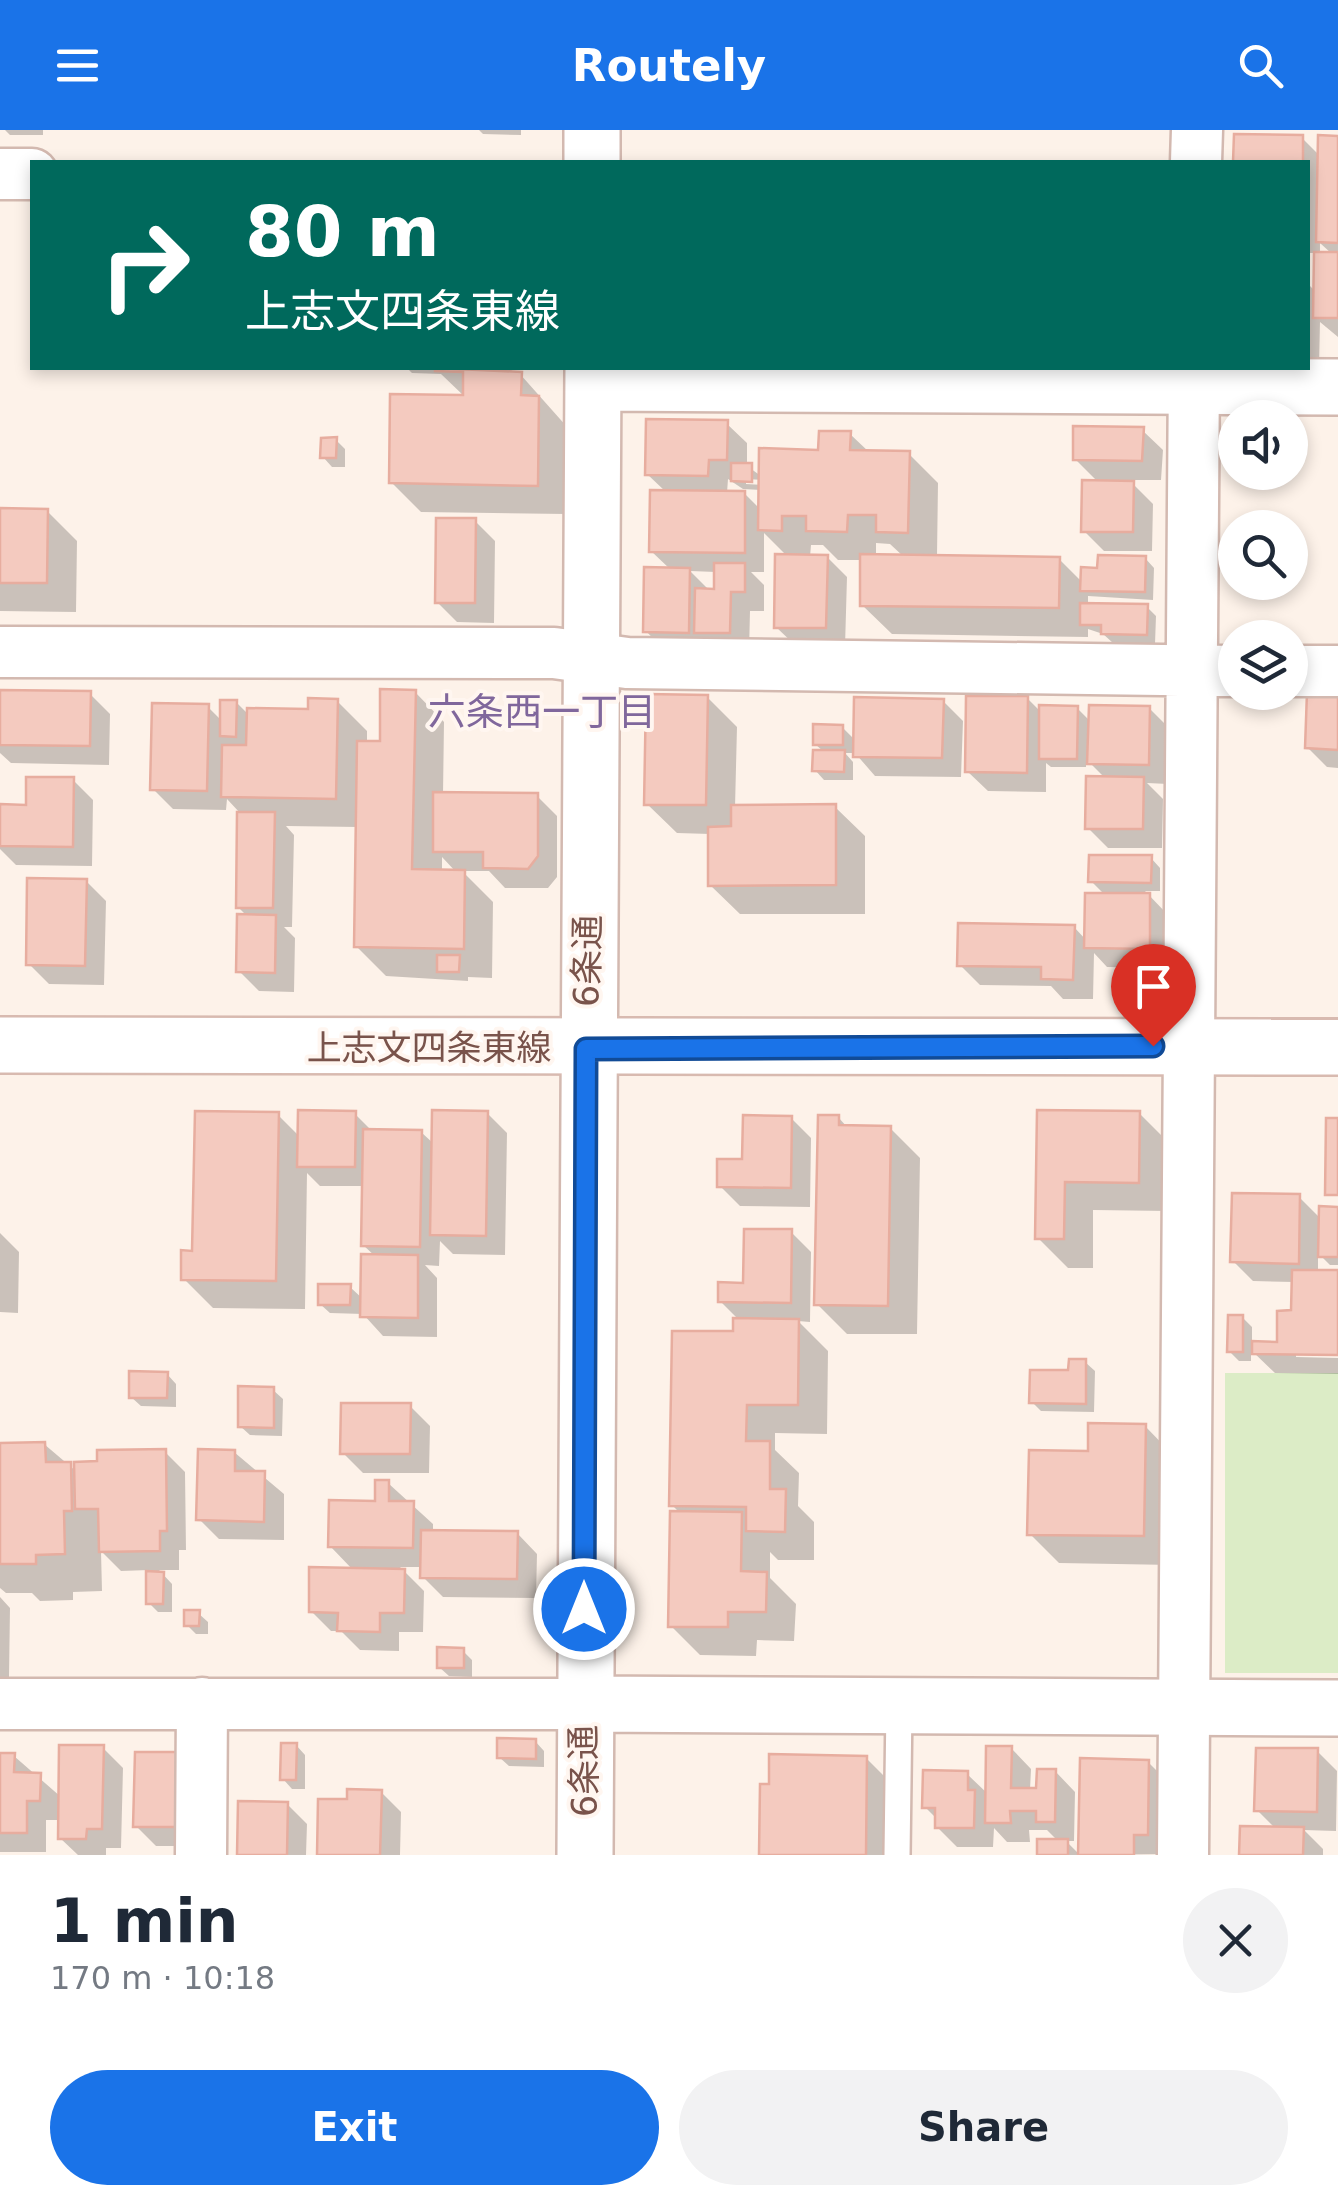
<!DOCTYPE html>
<meta charset="utf-8">
<style>
:root{--surface:#fff;--page:#f2f2f3;--text:#1f2937;--muted:#747a83;--accent:#1a73e8}
body{margin:0;font-family:"DejaVu Sans","Noto Sans JP",sans-serif;background:var(--page);color:var(--text);height:100vh;display:flex;flex-direction:column;font-size:38px;white-space:nowrap}
*{box-sizing:border-box;margin:0}
p{font-size:32px;color:var(--muted)}
.icon{flex:none;width:55px;height:55px;fill:none;stroke:currentColor;stroke-width:2;stroke-linecap:round;stroke-linejoin:round}
.map{position:relative;height:1725px;overflow:hidden}
.sheet{display:flex;flex-direction:column;background:var(--surface);flex:1}
.sheet>*{flex:none}
.hud{position:absolute;left:30px;top:30px;width:1280px;height:210px;border-radius:0px;box-shadow:0 5px 15px #0003;background:#00695c;color:#fff;overflow:hidden}
.controls{position:absolute;left:1218px;top:270px;display:grid;gap:20px}
.controls a{display:grid;place-items:center;width:90px;height:90px;border-radius:50%;background:var(--surface);box-shadow:0 5px 15px #0003;font-size:50px}
.pin{position:absolute;display:grid;place-items:center;width:85px;height:85px;color:#fff;margin:-102px -42px;border-radius:50% 50% 50% 0;rotate:-45deg;box-shadow:0 0 10px #0007}
.pin .icon{rotate:45deg}
.me{position:absolute;width:110px;margin:-55px;rotate:0deg;stroke-linejoin:round;filter:drop-shadow(0 0 8px #0008)}
.turn{display:flex;align-items:center;gap:35px;height:210px;padding:0 50px;font-size:45px}
.turn .icon{width:130px;height:130px;stroke-width:2.5}
.turn b{display:block;font-size:70px;line-height:85px}
.round{display:grid;place-items:center;flex:none;width:105px;height:105px;border-radius:52px;background:var(--page)}
.headline{display:flex;align-items:center;justify-content:space-between;height:170px;padding:0 50px}
h1{font-size:60px;font-weight:600;line-height:75px}
.primary-button{display:flex;gap:20px;margin-top:auto;padding:20px 50px}
.primary-button a{flex:1;height:115px;border-radius:60px;background:var(--accent);color:#fff;font-size:40px;font-weight:600;line-height:115px;text-align:center}
.primary-button a+a{background:var(--page);color:var(--text)}
header{display:flex;justify-content:space-between;align-items:center;height:130px;padding:0 50px;background:var(--accent);color:#fff;font-size:45px;font-weight:600}
.map>svg:first-child{display:block}
.green{fill:#dcecc6}
.shadow{fill:#0003;fill-rule:evenodd}
.building{fill:#f4cabf;stroke:#e7ad9f;stroke-width:2.5}
.lines{fill:none;stroke-linecap:round;stroke-linejoin:round}
.service-casing{stroke:#d3b9b0;stroke-width:30}
.minor-casing{stroke:#d3b9b0;stroke-width:55}
.tertiary-casing{stroke:#d3b9b0;stroke-width:60}
.secondary-casing{stroke:#d8bab0;stroke-width:60}
.service{stroke:#fff;stroke-width:25}
.minor{stroke:#fff;stroke-width:50}
.tertiary{stroke:#fff;stroke-width:55}
.secondary{stroke:#fff;stroke-width:55}
.route-casing{stroke:#114b97;stroke-width:25}
.route{stroke:#1a73e8;stroke-width:18}
.labels{text-anchor:middle;dominant-baseline:central;stroke-width:8;stroke-linejoin:round;paint-order:stroke}
.street-label{font-size:35px;fill:#79534b;stroke:#fff6f0}
.neighbourhood-label{font-size:38px;fill:#80679c;stroke:#fff6f0}
</style>
<header><svg class="icon" aria-label="menu" viewBox="0 0 24 24"><path d="M4 6h16M4 12h16M4 18h16"/></svg>Routely<svg class="icon" aria-label="search" viewBox="0 0 24 24"><circle cx="10" cy="10" r="6"/><path d="M15 15l6 6"/></svg></header>
<div class="map">
<svg width="1338" height="1725" viewBox="0 0 1338 1725">
<rect width="100%" height="100%" fill="#fdf2e9"/>
<path class="green" d="M 1225,1243 L 1338,1243 L 1338,1543 L 1225,1543 Z"/>
<path class="shadow" d="M 5,0 L 43,0 L 43,5 L 10,5 Z
M 479,0 L 521,0 L 521,5 L 483,4 Z
M 1236,6 L 1302,8 L 1320,26 L 1338,8 L 1338,207 L 1320,192 L 1319,237 L 1308,237 L 1308,154 L 1316,162 L 1316,123 L 1308,123 L 1308,32 L 1236,32 ZM 1320,113 L 1332,124 L 1320,124 Z
M 407,238 L 512,238 L 511,244 L 520,244 L 568,298 L 566,384 L 421,382 L 391,352 L 465,267 L 441,244 L 412,243 Z
M 726,293 L 747,313 L 747,336 L 761,346 L 820,322 L 850,304 L 869,322 L 908,323 L 938,353 L 937,427 L 1059,429 L 1083,453 L 1100,440 L 1145,428 L 1154,438 L 1153,470 L 1088,466 L 1088,476 L 1147,477 L 1156,486 L 1155,514 L 1113,513 L 1103,504 L 1088,499 L 1088,507 L 892,504 L 862,475 L 863,430 L 838,430 L 823,415 L 811,415 L 810,427 L 827,427 L 847,447 L 845,517 L 797,517 L 776,497 L 787,426 L 764,403 L 764,442 L 751,442 L 764,455 L 764,481 L 750,481 L 749,522 L 666,522 L 646,501 L 671,440 L 651,421 L 666,362 L 647,344 ZM 728,349 L 743,359 L 761,360 L 761,380 L 744,363 L 727,363 ZM 746,349 L 764,350 L 764,355 L 746,354 ZM 876,413 L 890,414 L 904,427 L 876,427 ZM 690,441 L 716,442 L 716,461 L 710,461 Z
M 1142,300 L 1163,320 L 1161,350 L 1129,350 L 1153,374 L 1152,421 L 1104,421 L 1084,401 L 1099,353 L 1075,329 Z
M 336,310 L 345,319 L 345,337 L 332,337 L 323,327 Z
M 0,381 L 47,381 L 77,411 L 76,482 L 0,481 Z
M 475,391 L 495,411 L 494,493 L 457,492 L 437,472 Z
M 0,562 L 90,564 L 110,584 L 109,635 L 11,633 L 0,623 Z
M 415,562 L 444,592 L 443,665 L 537,666 L 557,686 L 557,747 L 548,758 L 505,758 L 489,741 L 462,741 L 493,772 L 492,848 L 468,847 L 468,851 L 386,846 L 356,816 L 358,697 L 286,696 L 294,705 L 292,797 L 284,797 L 295,808 L 294,862 L 259,861 L 239,841 L 248,787 L 238,777 L 240,683 L 227,669 L 226,680 L 173,679 L 153,659 L 208,577 L 222,591 L 236,572 L 249,585 L 310,581 L 337,571 L 367,601 L 367,614 L 382,614 ZM 442,727 L 456,742 L 442,742 Z
M 1338,566 L 1338,638 L 1327,637 L 1307,617 Z
M 707,567 L 737,597 L 735,678 L 835,677 L 865,706 L 865,784 L 740,784 L 710,755 L 710,704 L 677,703 L 647,674 Z
M 1027,568 L 1042,583 L 1077,578 L 1091,592 L 1149,578 L 1169,598 L 1168,654 L 1147,653 L 1163,669 L 1162,718 L 1108,718 L 1088,698 L 1106,649 L 1086,629 L 1086,637 L 1051,637 L 1046,633 L 1046,662 L 988,661 L 967,641 Z
M 943,571 L 963,591 L 961,647 L 875,646 L 855,623 L 845,623 L 853,632 L 853,650 L 824,650 L 815,640 L 824,622 L 815,614 L 842,597 L 856,611 Z
M 73,650 L 93,670 L 92,736 L 16,735 L 0,719 L 0,677 L 28,677 Z
M 1151,728 L 1160,738 L 1160,761 L 1145,761 L 1169,786 L 1169,838 L 1107,837 L 1094,823 L 1093,869 L 1063,869 L 1051,856 L 980,855 L 960,835 L 1074,797 L 1087,811 L 1105,765 L 1091,751 Z
M 86,751 L 106,771 L 104,855 L 49,854 L 29,834 Z
M 1040,982 L 1139,983 L 1169,1013 L 1168,1081 L 1093,1080 L 1093,1138 L 1068,1138 L 1038,1108 Z
M 487,983 L 507,1003 L 505,1125 L 453,1124 L 440,1111 L 439,1136 L 425,1135 L 437,1148 L 437,1207 L 383,1206 L 363,1184 L 330,1183 L 320,1174 L 350,1157 L 363,1169 L 376,1127 L 363,1115 L 364,1056 L 320,1056 L 307,1043 L 305,1179 L 213,1178 L 184,1149 L 278,985 L 300,1007 L 355,984 L 372,1001 L 421,1002 L 434,1014 Z
M 838,987 L 848,998 L 890,998 L 920,1028 L 917,1204 L 847,1204 L 817,1174 Z
M 791,988 L 811,1008 L 810,1077 L 740,1076 L 720,1056 Z
M 1299,1067 L 1321,1089 L 1338,1079 L 1338,1135 L 1330,1135 L 1318,1123 L 1318,1143 L 1338,1143 L 1338,1223 L 1296,1222 L 1296,1227 L 1338,1228 L 1338,1244 L 1275,1243 L 1251,1220 L 1251,1231 L 1239,1231 L 1229,1221 L 1242,1187 L 1252,1197 L 1252,1214 L 1279,1215 L 1293,1183 L 1294,1152 L 1253,1151 L 1233,1131 Z
M 791,1102 L 811,1122 L 810,1192 L 798,1191 L 828,1221 L 827,1304 L 775,1303 L 775,1320 L 799,1343 L 798,1376 L 814,1392 L 814,1430 L 778,1430 L 770,1422 L 770,1448 L 796,1474 L 794,1511 L 757,1510 L 756,1526 L 700,1525 L 671,1496 L 681,1384 L 672,1375 L 740,1191 L 720,1171 L 746,1155 Z
M 0,1103 L 19,1122 L 18,1183 L 0,1182 Z
M 1085,1232 L 1095,1241 L 1094,1282 L 1041,1281 L 1032,1272 Z
M 167,1244 L 176,1254 L 176,1277 L 141,1276 L 131,1267 Z
M 273,1260 L 283,1269 L 282,1306 L 250,1305 L 240,1296 Z
M 410,1276 L 430,1296 L 429,1343 L 363,1343 L 343,1323 Z
M 1145,1296 L 1174,1326 L 1173,1435 L 1059,1433 L 1030,1404 L 1090,1323 Z
M 44,1314 L 77,1342 L 165,1322 L 185,1342 L 186,1420 L 179,1420 L 179,1440 L 159,1440 L 172,1454 L 172,1482 L 158,1482 L 149,1473 L 149,1440 L 121,1441 L 101,1421 L 102,1461 L 73,1462 L 73,1470 L 40,1471 L 32,1463 L 6,1463 L 0,1458 L 0,1315 Z
M 234,1322 L 284,1364 L 284,1410 L 219,1409 L 199,1389 Z
M 388,1353 L 433,1394 L 433,1402 L 517,1403 L 537,1424 L 536,1468 L 443,1467 L 423,1447 L 423,1437 L 400,1437 L 424,1461 L 423,1502 L 399,1502 L 399,1521 L 360,1520 L 341,1501 L 331,1501 L 311,1481 L 354,1441 L 330,1416 L 377,1374 Z
M 0,1467 L 10,1478 L 9,1547 L 0,1547 Z
M 198,1483 L 208,1492 L 208,1504 L 196,1504 L 187,1495 Z
M 462,1520 L 472,1530 L 472,1547 L 449,1546 L 439,1537 Z
M 535,1611 L 544,1621 L 544,1637 L 509,1636 L 499,1627 Z
M 296,1615 L 305,1625 L 305,1659 L 292,1659 L 283,1649 Z
M 102,1617 L 123,1638 L 121,1718 L 106,1718 L 106,1725 L 78,1725 L 60,1708 L 60,1690 L 46,1690 L 46,1722 L 0,1722 L 0,1626 L 14,1626 L 61,1667 Z
M 1011,1618 L 1031,1639 L 1030,1660 L 1038,1660 L 1055,1641 L 1075,1662 L 1074,1711 L 1066,1711 L 1080,1725 L 1040,1725 L 1059,1712 L 1047,1700 L 1029,1700 L 1030,1712 L 1007,1712 L 994,1698 L 993,1717 L 957,1717 L 937,1697 L 937,1689 L 925,1677 L 967,1644 L 988,1664 Z
M 1317,1621 L 1337,1641 L 1336,1701 L 1304,1700 L 1323,1719 L 1323,1725 L 1242,1725 L 1276,1699 L 1257,1680 Z
M 176,1625 L 196,1716 L 156,1716 L 136,1696 Z
M 866,1628 L 896,1658 L 895,1725 L 762,1725 Z
M 1148,1632 L 1168,1652 L 1167,1724 L 1081,1725 Z
M 381,1662 L 401,1682 L 400,1725 L 319,1725 Z
M 287,1674 L 307,1694 L 306,1725 L 240,1725 Z"/>
<path class="building" d="M 1234,4 L 1303,5 L 1303,32 L 1233,32 Z
M 1318,5 L 1338,6 L 1338,113 L 1316,112 Z
M 1314,122 L 1338,122 L 1338,188 L 1313,188 Z
M 435,238 L 522,242 L 521,265 L 539,266 L 538,356 L 389,353 L 390,264 L 463,265 L 463,242 L 435,241 Z
M 646,289 L 728,290 L 727,330 L 709,330 L 708,346 L 645,345 Z
M 1073,296 L 1144,297 L 1142,331 L 1073,330 Z
M 819,301 L 851,301 L 850,320 L 910,321 L 908,403 L 876,402 L 876,385 L 848,385 L 847,402 L 806,401 L 806,386 L 782,386 L 782,401 L 758,400 L 759,318 L 818,320 Z
M 337,307 L 336,328 L 320,328 L 321,308 Z
M 731,333 L 752,333 L 752,352 L 731,351 Z
M 1082,350 L 1134,351 L 1133,402 L 1081,402 Z
M 650,360 L 745,361 L 745,423 L 649,422 Z
M 0,378 L 48,379 L 47,453 L 0,453 Z
M 436,388 L 476,388 L 475,473 L 435,473 Z
M 775,424 L 828,425 L 826,498 L 774,498 Z
M 860,424 L 1060,427 L 1059,478 L 860,476 Z
M 1098,425 L 1146,426 L 1145,462 L 1080,461 L 1081,437 L 1097,438 Z
M 714,433 L 745,433 L 745,462 L 731,462 L 730,503 L 694,503 L 695,458 L 714,459 Z
M 644,437 L 690,438 L 689,503 L 643,502 Z
M 1080,473 L 1148,474 L 1147,505 L 1101,504 L 1101,495 L 1080,495 Z
M 380,559 L 416,560 L 412,739 L 465,740 L 464,819 L 354,817 L 357,611 L 380,611 Z
M 0,560 L 91,561 L 90,616 L 0,615 Z
M 1307,562 L 1338,563 L 1338,620 L 1305,618 Z
M 646,564 L 708,565 L 706,675 L 644,675 Z
M 966,566 L 1028,566 L 1027,643 L 965,642 Z
M 854,567 L 944,569 L 942,628 L 853,627 Z
M 308,568 L 338,569 L 336,669 L 221,667 L 222,615 L 246,615 L 247,578 L 308,579 Z
M 220,570 L 237,570 L 236,607 L 220,606 Z
M 152,573 L 209,574 L 207,661 L 150,660 Z
M 1039,575 L 1078,576 L 1077,629 L 1039,629 Z
M 1089,575 L 1150,576 L 1149,635 L 1087,634 Z
M 813,594 L 843,595 L 843,615 L 813,615 Z
M 813,620 L 845,620 L 844,642 L 812,641 Z
M 1086,646 L 1144,647 L 1143,699 L 1085,699 Z
M 26,647 L 74,647 L 73,717 L 0,716 L 0,674 L 26,675 Z
M 433,662 L 538,663 L 538,726 L 528,739 L 483,738 L 483,722 L 433,722 Z
M 836,674 L 836,755 L 708,756 L 708,697 L 731,696 L 731,675 Z
M 237,682 L 275,682 L 273,778 L 236,778 Z
M 1089,725 L 1152,725 L 1151,753 L 1088,752 Z
M 27,748 L 87,749 L 85,836 L 26,835 Z
M 1085,763 L 1150,763 L 1150,819 L 1084,818 Z
M 237,784 L 276,785 L 275,843 L 236,842 Z
M 958,793 L 1075,795 L 1073,850 L 1041,849 L 1041,837 L 957,836 Z
M 437,825 L 460,825 L 459,842 L 437,842 Z
M 298,980 L 356,981 L 355,1037 L 297,1037 Z
M 432,980 L 488,981 L 486,1106 L 430,1105 Z
M 1037,980 L 1140,981 L 1139,1053 L 1065,1052 L 1064,1109 L 1035,1109 Z
M 195,981 L 279,982 L 276,1151 L 181,1150 L 181,1120 L 192,1121 Z
M 743,985 L 792,986 L 791,1058 L 717,1057 L 717,1029 L 742,1029 Z
M 818,985 L 839,985 L 839,995 L 891,996 L 888,1176 L 814,1175 Z
M 1326,988 L 1338,988 L 1338,1065 L 1325,1065 Z
M 363,999 L 422,1000 L 420,1117 L 361,1116 Z
M 1232,1063 L 1300,1064 L 1299,1134 L 1230,1132 Z
M 1319,1076 L 1338,1077 L 1338,1127 L 1318,1127 Z
M 744,1099 L 792,1099 L 791,1173 L 718,1172 L 718,1152 L 743,1153 Z
M 361,1124 L 418,1125 L 418,1188 L 360,1187 Z
M 1292,1140 L 1338,1140 L 1338,1225 L 1252,1224 L 1252,1211 L 1277,1212 L 1277,1181 L 1291,1180 Z
M 318,1154 L 351,1154 L 350,1175 L 318,1175 Z
M 1228,1185 L 1243,1185 L 1243,1222 L 1227,1222 Z
M 733,1188 L 799,1189 L 798,1275 L 747,1275 L 746,1311 L 770,1311 L 770,1359 L 786,1359 L 785,1402 L 746,1401 L 746,1377 L 669,1376 L 672,1201 L 733,1201 Z
M 1069,1229 L 1086,1229 L 1086,1274 L 1029,1273 L 1030,1240 L 1068,1240 Z
M 129,1241 L 168,1242 L 167,1268 L 129,1268 Z
M 238,1256 L 274,1257 L 274,1298 L 238,1297 Z
M 341,1273 L 411,1273 L 410,1324 L 340,1324 Z
M 1088,1293 L 1146,1294 L 1144,1406 L 1027,1405 L 1029,1320 L 1088,1321 Z
M 45,1312 L 46,1332 L 71,1332 L 72,1381 L 64,1381 L 65,1424 L 36,1425 L 36,1434 L 0,1434 L 0,1313 Z
M 166,1319 L 167,1401 L 160,1401 L 160,1421 L 99,1422 L 98,1379 L 75,1379 L 74,1332 L 97,1331 L 97,1320 Z
M 198,1319 L 235,1320 L 235,1341 L 265,1341 L 264,1392 L 196,1390 Z
M 375,1350 L 389,1350 L 389,1371 L 414,1371 L 413,1418 L 328,1417 L 329,1370 L 375,1371 Z
M 670,1381 L 742,1382 L 741,1441 L 767,1442 L 766,1482 L 728,1482 L 728,1497 L 668,1497 Z
M 421,1400 L 518,1401 L 517,1449 L 420,1448 Z
M 309,1437 L 405,1439 L 404,1483 L 380,1483 L 380,1502 L 337,1501 L 338,1483 L 309,1482 Z
M 146,1441 L 164,1442 L 163,1474 L 146,1474 Z
M 184,1480 L 200,1480 L 199,1496 L 184,1496 Z
M 437,1517 L 464,1518 L 464,1538 L 437,1538 Z
M 497,1608 L 536,1609 L 536,1629 L 497,1628 Z
M 281,1613 L 297,1613 L 296,1650 L 280,1650 Z
M 59,1615 L 104,1615 L 102,1699 L 87,1699 L 86,1709 L 58,1709 Z
M 986,1616 L 1012,1616 L 1011,1658 L 1036,1658 L 1037,1639 L 1056,1639 L 1055,1692 L 1036,1692 L 1036,1681 L 1010,1681 L 1011,1693 L 985,1693 Z
M 1256,1618 L 1318,1618 L 1317,1682 L 1254,1681 Z
M 135,1622 L 177,1622 L 177,1697 L 133,1697 Z
M 0,1623 L 15,1623 L 14,1642 L 41,1643 L 40,1671 L 27,1671 L 27,1703 L 0,1703 Z
M 769,1624 L 867,1626 L 866,1725 L 759,1725 L 760,1654 L 769,1654 Z
M 1080,1628 L 1149,1630 L 1148,1705 L 1134,1705 L 1134,1725 L 1078,1725 Z
M 923,1640 L 968,1641 L 968,1660 L 975,1660 L 974,1698 L 935,1698 L 935,1678 L 922,1678 Z
M 347,1659 L 382,1660 L 380,1725 L 317,1725 L 318,1669 L 347,1669 Z
M 238,1671 L 288,1672 L 287,1725 L 237,1725 Z
M 1240,1696 L 1304,1697 L 1303,1725 L 1239,1725 Z
M 1037,1709 L 1068,1709 L 1068,1725 L 1037,1725 Z"/>
<g class="lines">
<g class="service-casing">
<path id="service" d="M 897,1725 L 899,1576"/>
</g>
<g class="minor-casing">
<path id="minor" d="M 1196,32 L 1197,0
M 0,44 L 32,44
M 0,522 L 554,523 L 627,533 L 1235,541
M 1290,541 L 1338,541
M 0,1574 L 584,1574
M 201,1725 L 202,1573
M 1183,1725 L 1194,238"/>
</g>
<g class="tertiary-casing">
<path id="tertiary" d="M 592,0 L 592,32
M 594,253 L 1338,257
M 584,1574 L 1338,1578
M 585,1725 L 593,238"/>
</g>
<g class="secondary-casing">
<path id="secondary" d="M 0,915 L 1338,917"/>
</g>
<use href="#service" class="service"/>
<use href="#minor" class="minor"/>
<use href="#tertiary" class="tertiary"/>
<use href="#secondary" class="secondary"/>
</g>
<g class="lines">
<g class="route-casing">
<path id="route" d="M 584,1479 L 586,919 L 1153,916"/>
</g>
<use href="#route" class="route"/>
</g>
<g class="labels">
<g class="street-label">
<text transform="translate(587 831) rotate(-89)">6条通</text>
<text x="429" y="918">上志文四条東線</text>
<text transform="translate(584 1641) rotate(-91)">6条通</text>
</g>
<g class="neighbourhood-label">
<text x="542" y="582">六条西一丁目</text>
</g>
</g>
</svg>
<div class="controls">
<a><svg class="icon" aria-label="sound" viewBox="0 0 24 24"><path d="M4 9h4l5-4v14l-5-4H4zM17 9q2 3 0 6"/></svg></a>
<a><svg class="icon" aria-label="search" viewBox="0 0 24 24"><circle cx="10" cy="10" r="6"/><path d="M15 15l6 6"/></svg></a>
<a><svg class="icon" aria-label="layers" viewBox="0 0 24 24"><path d="M12 4l9 5-9 5-9-5zM3 14l9 5 9-5"/></svg></a>
</div>
<div class="pin" style="left:1153px;top:916px;background:#d93025"><svg class="icon" aria-label="arrive" viewBox="0 0 24 24"><path d="M6 21V4h12l-3 4 3 4H6"/></svg></div>
<svg class="me" style="left:584px;top:1479px" viewBox="-20 -20 40 40"><circle r="17" fill="#1a73e8" stroke="#fff" stroke-width="3"/><path d="M0-11L8 9 0 5-8 9z" fill="#fff"/></svg>
<div class="hud">
<div class="turn"><svg class="icon" aria-label="right" viewBox="0 0 24 24"><path d="M7 20v-9h11M14 6l5 5-5 5"/></svg><div><b>80 m</b>上志文四条東線</div></div>
</div>
</div>
<section class="sheet">
<div class="headline"><div><h1>1 min</h1><p>170 m · 10:18</p></div><a class="round"><svg class="icon" aria-label="close" viewBox="0 0 24 24"><path d="M6 6l12 12M18 6L6 18"/></svg></a></div>
<div class="primary-button"><a>Exit</a><a>Share</a></div>
</section>
